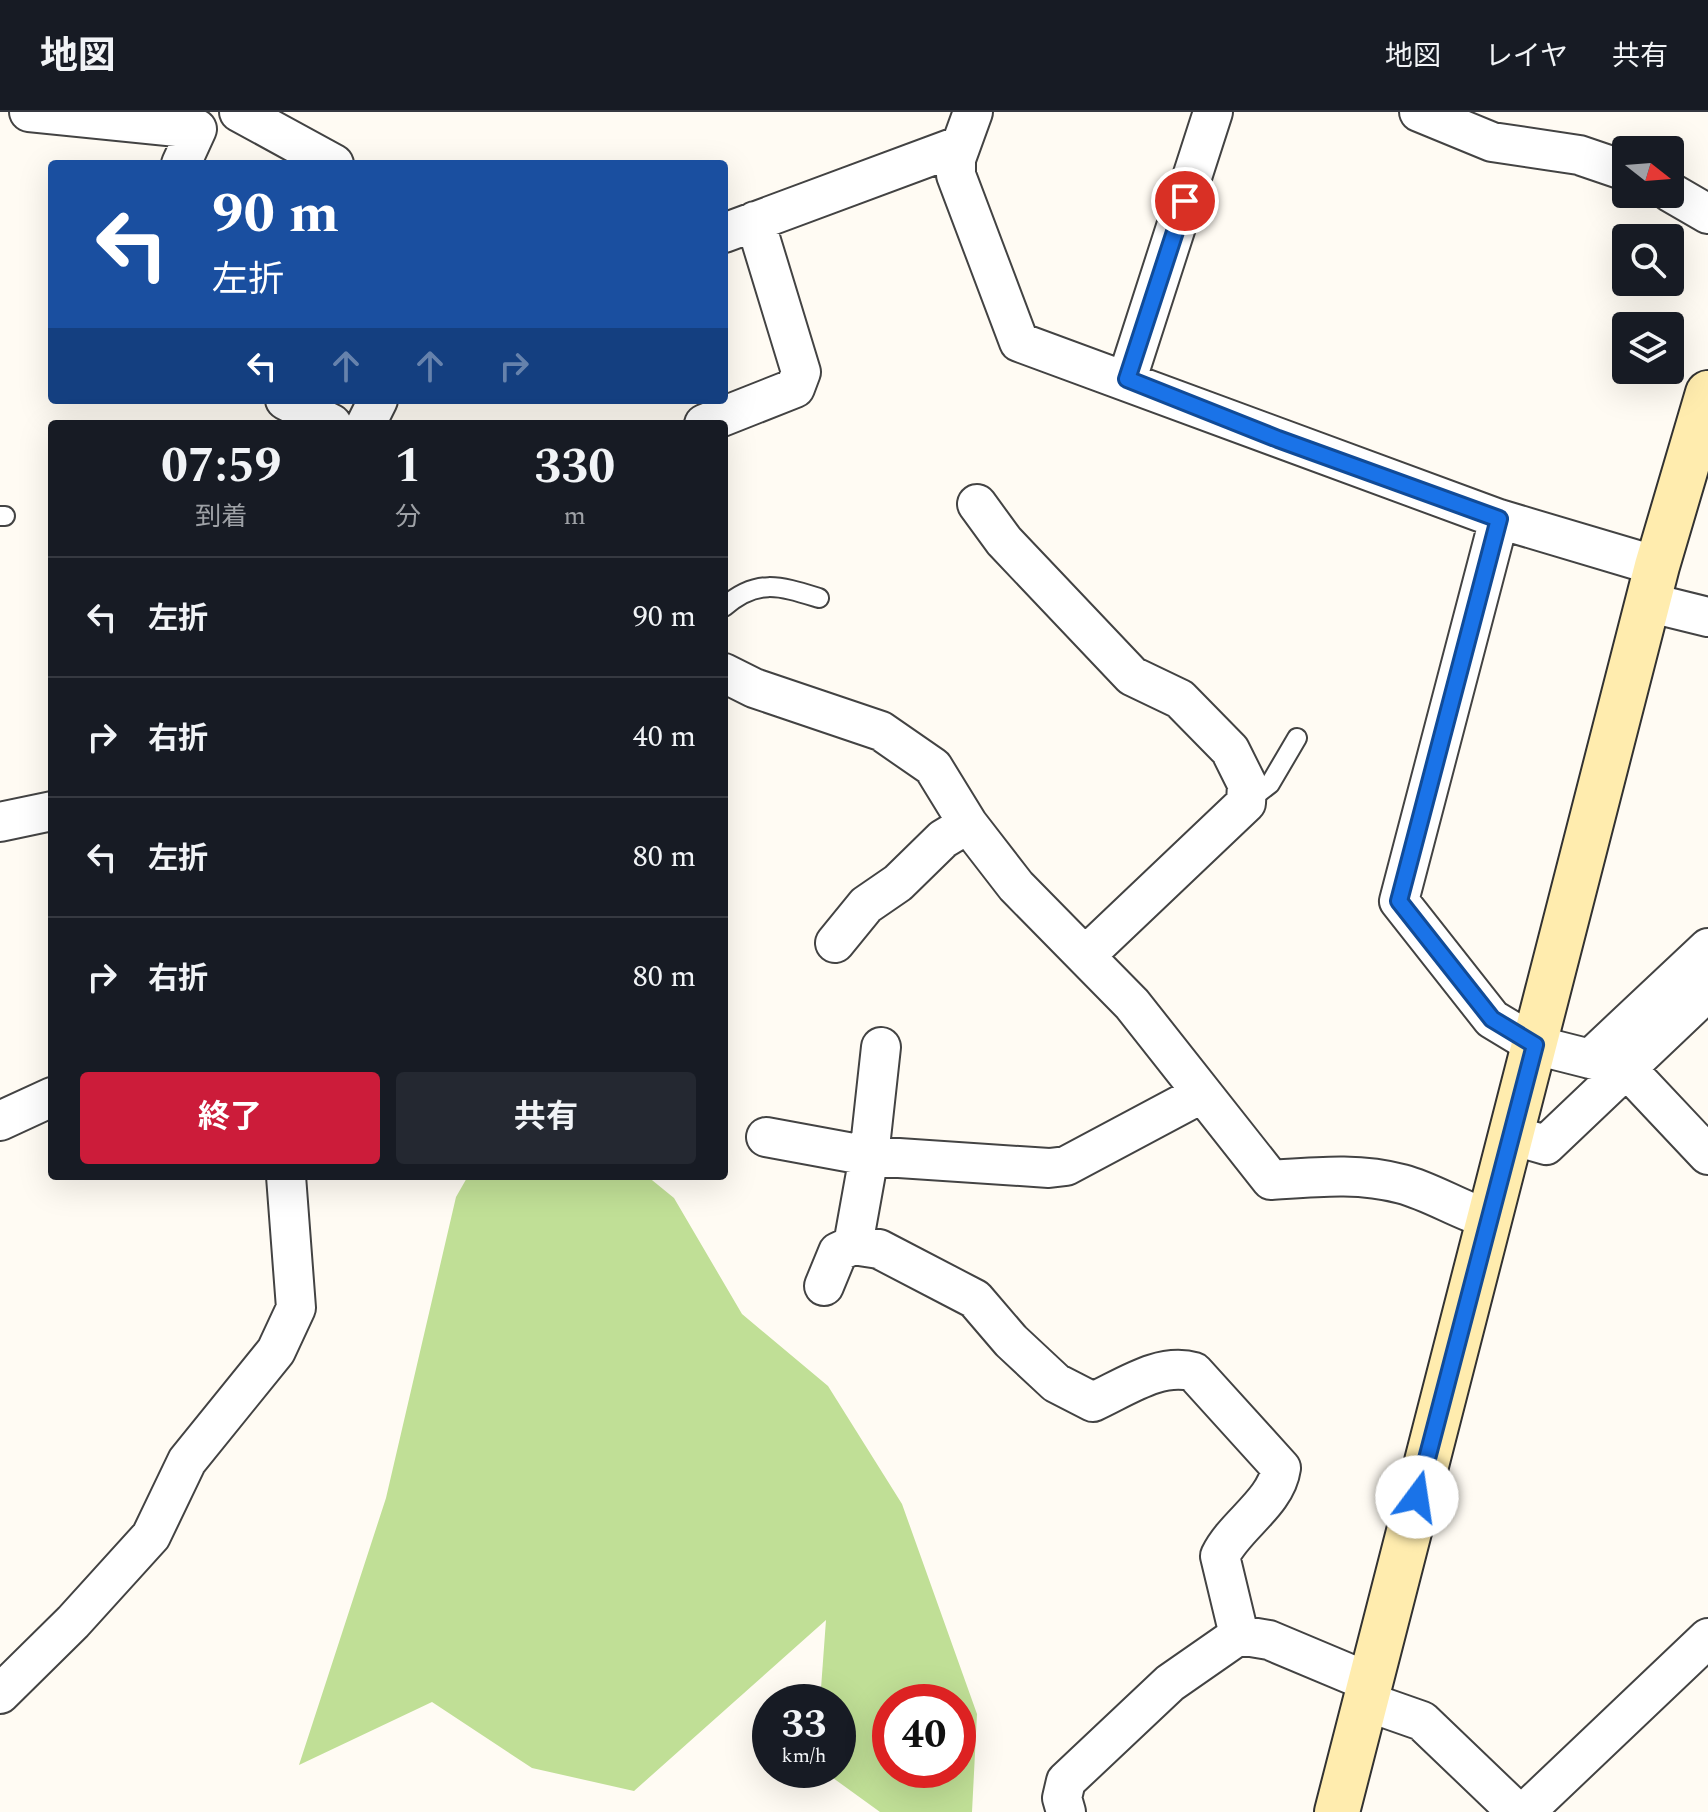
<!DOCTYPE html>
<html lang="ja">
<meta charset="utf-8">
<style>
:root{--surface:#171b24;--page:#242831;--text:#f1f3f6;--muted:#9ea1a6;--line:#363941;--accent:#cc1c3a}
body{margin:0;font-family:Spectral,"Noto Sans JP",serif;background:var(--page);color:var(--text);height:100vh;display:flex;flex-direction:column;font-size:30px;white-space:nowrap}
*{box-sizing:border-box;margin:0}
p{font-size:26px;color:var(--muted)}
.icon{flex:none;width:44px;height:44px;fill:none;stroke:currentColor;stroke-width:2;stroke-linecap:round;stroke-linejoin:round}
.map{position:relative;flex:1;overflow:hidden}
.drawer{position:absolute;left:48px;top:308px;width:680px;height:760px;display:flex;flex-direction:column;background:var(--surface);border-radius:8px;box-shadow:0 8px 32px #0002}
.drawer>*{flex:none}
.hud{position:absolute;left:48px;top:48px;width:680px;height:244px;border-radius:8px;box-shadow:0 8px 32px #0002;background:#1a4fa0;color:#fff;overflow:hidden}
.needle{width:52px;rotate:107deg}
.buttons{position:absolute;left:1612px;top:24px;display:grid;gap:16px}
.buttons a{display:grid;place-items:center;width:72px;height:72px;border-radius:8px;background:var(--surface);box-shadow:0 8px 32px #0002;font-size:40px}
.speed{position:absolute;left:752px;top:1572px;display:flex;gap:16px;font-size:40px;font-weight:700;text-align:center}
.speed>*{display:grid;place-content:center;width:104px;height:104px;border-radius:50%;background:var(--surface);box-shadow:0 8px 32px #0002;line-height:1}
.speed small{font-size:20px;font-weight:400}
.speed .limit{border:12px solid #d22;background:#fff;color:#111}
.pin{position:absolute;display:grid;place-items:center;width:68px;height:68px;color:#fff;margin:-34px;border:4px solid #fff;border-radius:50%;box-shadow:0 2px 8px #0007}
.me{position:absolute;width:88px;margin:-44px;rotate:14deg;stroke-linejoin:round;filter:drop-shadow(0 0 6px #0008)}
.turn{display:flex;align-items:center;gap:28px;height:168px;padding:0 32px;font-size:36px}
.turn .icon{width:104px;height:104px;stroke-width:2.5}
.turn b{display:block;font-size:56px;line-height:68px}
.lanes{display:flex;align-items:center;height:76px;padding:0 32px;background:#0003;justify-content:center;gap:40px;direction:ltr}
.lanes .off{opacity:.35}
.eta{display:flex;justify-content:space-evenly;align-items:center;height:136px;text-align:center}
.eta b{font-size:48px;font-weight:700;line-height:56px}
.cta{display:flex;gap:16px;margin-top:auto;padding:16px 32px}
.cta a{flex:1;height:92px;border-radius:8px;background:var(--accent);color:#fff;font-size:32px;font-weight:700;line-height:92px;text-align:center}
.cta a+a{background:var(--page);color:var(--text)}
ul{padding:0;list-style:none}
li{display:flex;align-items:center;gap:24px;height:120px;padding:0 32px;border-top:2px solid var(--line)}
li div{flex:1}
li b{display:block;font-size:30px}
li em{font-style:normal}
header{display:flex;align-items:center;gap:48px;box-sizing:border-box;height:112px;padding:0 40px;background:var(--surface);border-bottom:2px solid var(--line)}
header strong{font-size:38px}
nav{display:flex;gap:44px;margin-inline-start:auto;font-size:28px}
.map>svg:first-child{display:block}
.forest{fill:#c0df96;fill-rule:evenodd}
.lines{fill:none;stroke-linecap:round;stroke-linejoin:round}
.lane-casing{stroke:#434343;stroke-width:22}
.street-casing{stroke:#434343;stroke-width:42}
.secondary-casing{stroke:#323232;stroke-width:48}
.lane{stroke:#fff;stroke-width:18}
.street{stroke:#fff;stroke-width:38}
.secondary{stroke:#ffecae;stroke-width:44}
.route-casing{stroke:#114b97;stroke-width:20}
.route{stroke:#1a73e8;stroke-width:14}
</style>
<header>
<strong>地図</strong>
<nav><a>地図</a><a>レイヤ</a><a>共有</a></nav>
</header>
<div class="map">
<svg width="1708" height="1700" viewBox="0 0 1708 1700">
<rect width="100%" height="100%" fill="#fffbf3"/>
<path class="forest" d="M 468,1064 L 647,1064 L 674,1086 L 742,1202 L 828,1274 L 902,1392 L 977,1602 L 972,1700 L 880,1700 L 822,1658 L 838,1658 L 838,1590 L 820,1590 L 826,1508 L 634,1679 L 532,1656 L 432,1590 L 299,1653 L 386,1386 L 456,1085 ZM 890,1590 L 958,1590 L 958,1658 L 890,1658 Z"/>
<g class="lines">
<g class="lane-casing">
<path id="lane" d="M 0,404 L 5,404
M 724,495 C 757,466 780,474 819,486
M 1248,689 L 1270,672 L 1297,626"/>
</g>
<g class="street-casing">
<path id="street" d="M 29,0 L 197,17 L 181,52
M 239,0 L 334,52
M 973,0 L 956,47 L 956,63 L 1019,230 L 1499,407 L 1657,454
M 1419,0 L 1492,30 L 1579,43 L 1626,59
M 1670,80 L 1708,102
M 724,121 L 961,33
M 1127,267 L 1213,0
M 285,288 L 332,312
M 366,312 L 378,288
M 704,312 L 795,276 L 801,260 L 755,109
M 977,392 L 1004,429 L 1132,564 L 1180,587 L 1230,638 L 1247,672 L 1246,691 L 1085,844
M 1499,407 L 1399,789 L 1492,907 L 1535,933 L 1626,956 L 1708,1043
M 1647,490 L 1708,505
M 724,561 L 754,576 L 881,619 L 933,655 L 968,712 L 1016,774 L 1132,892 L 1271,1068 C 1315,1065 1359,1060 1402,1072 C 1432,1080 1459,1098 1489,1107
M 0,710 L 52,699
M 835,831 L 866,793 L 898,771 L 943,727 L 968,712
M 1590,947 L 1708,836
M 0,1009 L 52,985
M 1511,1023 L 1546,1033 L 1708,879
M 766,1025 L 869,1044 L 1049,1056 L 1066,1054 L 1201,982
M 853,1133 L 869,1044 L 881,935
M 824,1174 L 838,1140 L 853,1133 L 879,1137 L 975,1187 L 1011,1229 L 1056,1271 L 1093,1290 C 1124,1276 1160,1250 1194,1260 L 1281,1356 C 1276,1391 1235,1413 1220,1444 L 1239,1523
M 0,1582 L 73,1510 L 151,1424 L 187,1349 L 276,1239 L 296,1196 L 286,1064
M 1365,1589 L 1422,1609 L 1517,1700
M 1066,1700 L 1062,1686 L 1066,1669 L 1170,1571 L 1239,1523 L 1269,1528 L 1369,1570
M 1525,1700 L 1708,1526"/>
</g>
<g class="secondary-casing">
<path id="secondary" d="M 1337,1700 L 1657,454 L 1708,281"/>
</g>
<use href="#lane" class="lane"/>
<use href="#street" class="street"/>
<use href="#secondary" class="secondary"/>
</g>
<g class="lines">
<g class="route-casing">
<path id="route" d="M 1185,89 L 1127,267 L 1278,327 L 1499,407 L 1399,789 L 1492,907 L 1535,933 L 1417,1385"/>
</g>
<use href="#route" class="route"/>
</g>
</svg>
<div class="buttons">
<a><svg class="needle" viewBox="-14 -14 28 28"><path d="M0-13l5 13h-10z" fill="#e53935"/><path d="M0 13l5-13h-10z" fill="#9ea1a6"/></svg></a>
<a><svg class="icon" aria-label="search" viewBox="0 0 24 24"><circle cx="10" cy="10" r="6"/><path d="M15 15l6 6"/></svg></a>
<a><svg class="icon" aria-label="layers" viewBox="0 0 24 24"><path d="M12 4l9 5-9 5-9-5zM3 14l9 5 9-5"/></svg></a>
</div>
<div class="speed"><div>33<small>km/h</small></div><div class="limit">40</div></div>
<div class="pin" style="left:1185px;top:89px;background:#d93025"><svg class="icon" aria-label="arrive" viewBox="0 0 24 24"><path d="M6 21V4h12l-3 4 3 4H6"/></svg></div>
<svg class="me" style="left:1417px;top:1385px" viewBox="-20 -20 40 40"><circle r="19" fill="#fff"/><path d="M0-13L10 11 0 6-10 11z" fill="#1a73e8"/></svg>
<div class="hud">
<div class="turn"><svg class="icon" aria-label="left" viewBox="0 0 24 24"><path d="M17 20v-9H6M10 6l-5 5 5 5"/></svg><div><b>90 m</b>左折</div></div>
<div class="lanes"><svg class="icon" aria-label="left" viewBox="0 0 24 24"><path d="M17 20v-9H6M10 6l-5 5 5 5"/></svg><svg class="icon off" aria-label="ahead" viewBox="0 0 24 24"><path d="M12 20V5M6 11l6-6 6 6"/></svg><svg class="icon off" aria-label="ahead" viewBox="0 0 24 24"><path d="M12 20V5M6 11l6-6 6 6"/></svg><svg class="icon off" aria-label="right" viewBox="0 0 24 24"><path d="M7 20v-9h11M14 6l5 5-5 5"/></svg></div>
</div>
<section class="drawer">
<div class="eta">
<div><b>07:59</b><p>到着</p></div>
<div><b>1</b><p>分</p></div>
<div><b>330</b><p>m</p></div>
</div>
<ul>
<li><svg class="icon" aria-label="left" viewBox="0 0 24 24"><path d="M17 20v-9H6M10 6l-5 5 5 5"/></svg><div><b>左折</b></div><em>90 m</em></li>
<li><svg class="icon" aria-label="right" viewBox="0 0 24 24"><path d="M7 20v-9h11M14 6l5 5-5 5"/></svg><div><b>右折</b></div><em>40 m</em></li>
<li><svg class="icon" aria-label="left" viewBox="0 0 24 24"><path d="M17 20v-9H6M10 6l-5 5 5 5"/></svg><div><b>左折</b></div><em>80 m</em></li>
<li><svg class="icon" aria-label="right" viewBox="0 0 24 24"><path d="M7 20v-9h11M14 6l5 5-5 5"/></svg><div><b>右折</b></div><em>80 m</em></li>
</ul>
<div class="cta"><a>終了</a><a>共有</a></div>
</section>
</div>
